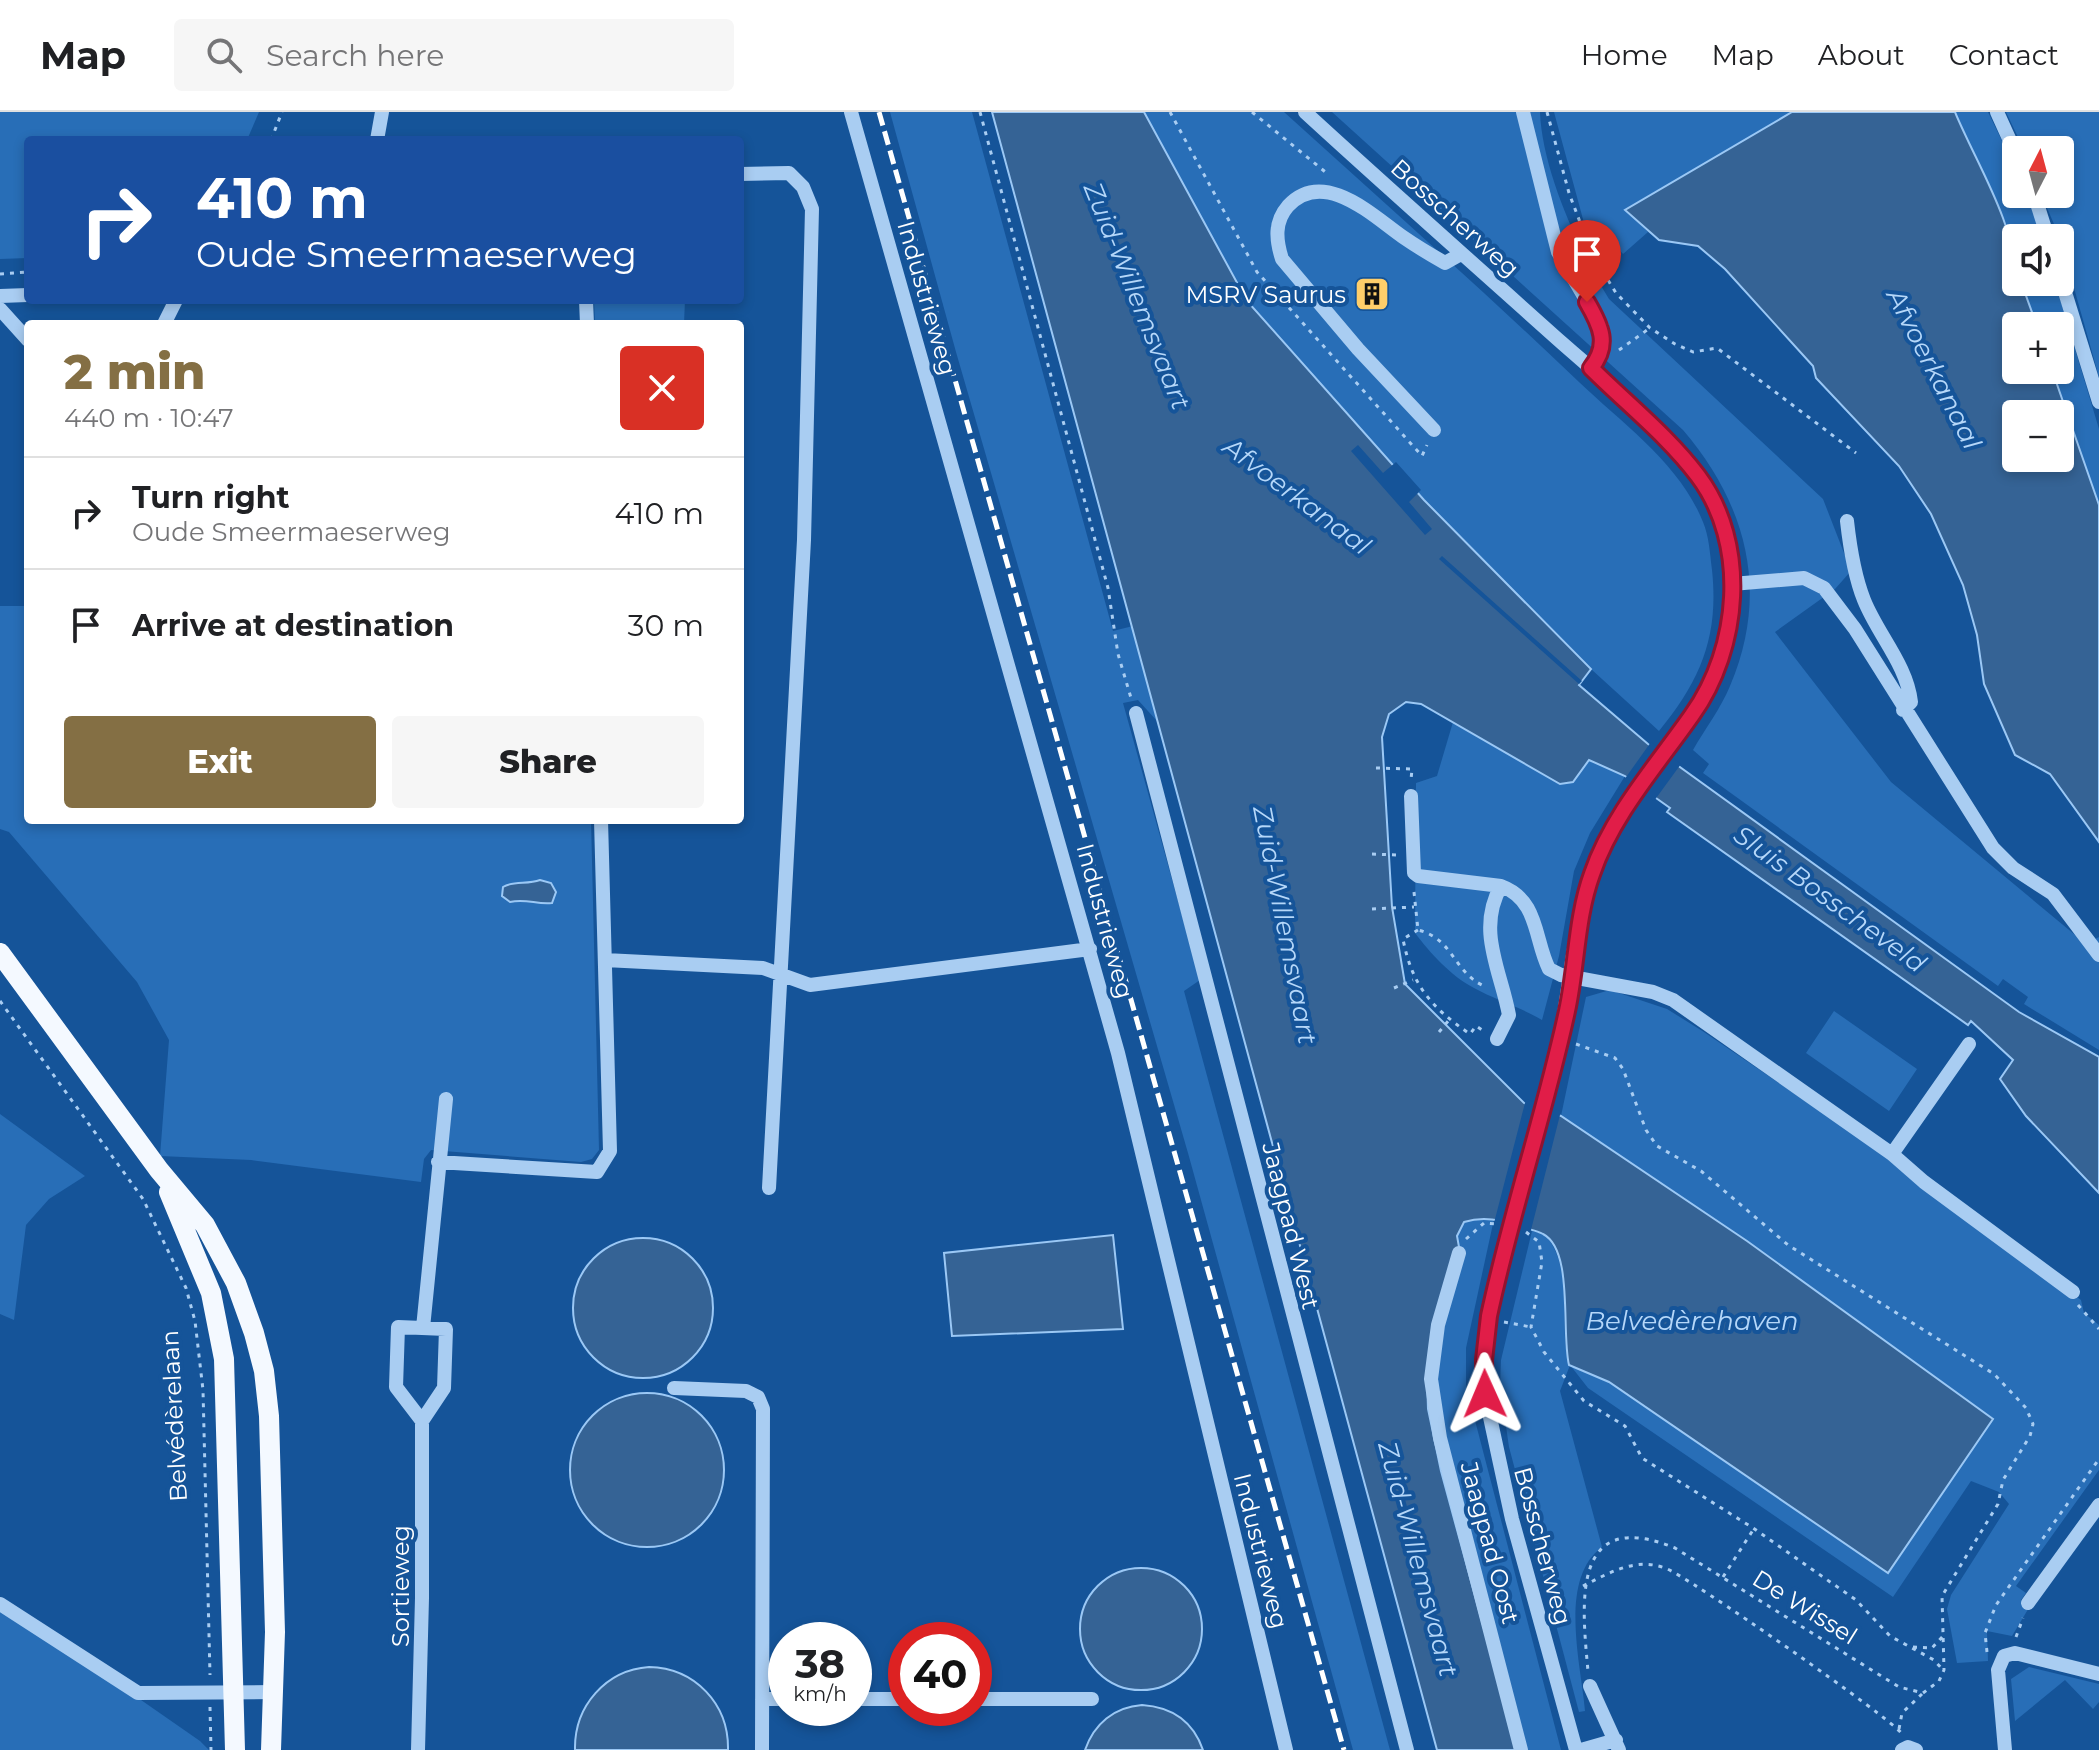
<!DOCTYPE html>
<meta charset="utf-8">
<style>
:root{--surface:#fff;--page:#f6f6f6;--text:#202124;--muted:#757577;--line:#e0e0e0;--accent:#846f44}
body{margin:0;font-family:Montserrat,sans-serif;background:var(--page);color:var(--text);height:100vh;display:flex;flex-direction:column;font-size:30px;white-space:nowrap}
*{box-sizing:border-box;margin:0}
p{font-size:26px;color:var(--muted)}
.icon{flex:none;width:44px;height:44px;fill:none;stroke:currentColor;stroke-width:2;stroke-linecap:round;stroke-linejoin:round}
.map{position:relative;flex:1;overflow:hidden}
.sheet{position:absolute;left:24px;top:208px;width:720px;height:504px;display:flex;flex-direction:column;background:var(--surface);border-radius:8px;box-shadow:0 4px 12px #0003}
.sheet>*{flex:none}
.top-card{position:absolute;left:24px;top:24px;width:720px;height:168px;border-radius:8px;box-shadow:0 4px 12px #0003;background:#1a4fa0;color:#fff;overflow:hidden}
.needle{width:52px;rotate:6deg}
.controls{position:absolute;left:2002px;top:24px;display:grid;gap:16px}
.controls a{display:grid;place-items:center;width:72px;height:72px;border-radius:8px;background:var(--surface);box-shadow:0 4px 12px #0003;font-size:40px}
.speed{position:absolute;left:768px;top:1510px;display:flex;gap:16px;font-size:40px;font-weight:700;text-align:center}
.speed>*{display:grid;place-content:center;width:104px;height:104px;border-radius:50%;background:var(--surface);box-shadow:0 4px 12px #0003;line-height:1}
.speed small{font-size:20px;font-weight:400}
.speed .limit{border:12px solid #d22;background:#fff;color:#111}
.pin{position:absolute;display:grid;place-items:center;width:68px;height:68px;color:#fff;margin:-82px -34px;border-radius:50% 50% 50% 0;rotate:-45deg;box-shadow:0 0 8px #0007}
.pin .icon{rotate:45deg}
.me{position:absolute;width:88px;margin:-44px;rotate:359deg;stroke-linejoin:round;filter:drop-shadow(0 0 6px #0008)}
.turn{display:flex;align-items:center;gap:28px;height:168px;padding:0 40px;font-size:36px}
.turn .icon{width:104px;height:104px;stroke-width:2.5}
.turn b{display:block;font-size:56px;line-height:68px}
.round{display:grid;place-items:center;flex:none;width:84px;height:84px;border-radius:8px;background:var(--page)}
.summary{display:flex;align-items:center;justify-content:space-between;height:136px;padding:0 40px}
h1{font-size:48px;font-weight:800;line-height:60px;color:var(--accent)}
.primary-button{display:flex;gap:16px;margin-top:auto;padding:16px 40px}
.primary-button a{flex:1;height:92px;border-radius:8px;background:var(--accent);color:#fff;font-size:32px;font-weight:800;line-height:92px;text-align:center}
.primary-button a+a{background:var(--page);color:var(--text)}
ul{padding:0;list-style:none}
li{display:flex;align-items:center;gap:24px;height:112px;padding:0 40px;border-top:2px solid var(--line)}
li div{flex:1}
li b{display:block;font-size:30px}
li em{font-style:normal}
header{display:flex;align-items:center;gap:48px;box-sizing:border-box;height:112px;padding:0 40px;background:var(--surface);border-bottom:2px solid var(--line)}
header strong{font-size:38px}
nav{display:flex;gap:44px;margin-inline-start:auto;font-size:28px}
.search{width:560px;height:72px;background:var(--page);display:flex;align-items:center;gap:20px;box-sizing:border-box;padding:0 28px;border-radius:8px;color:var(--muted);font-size:30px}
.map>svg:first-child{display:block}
.green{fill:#286eb7}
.water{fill:#356395;stroke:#9bc8f5;stroke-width:2;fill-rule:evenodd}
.pier{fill:#155499}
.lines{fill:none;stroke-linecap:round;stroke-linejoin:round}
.path{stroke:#a9cdf2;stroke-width:3;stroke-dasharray:4 6;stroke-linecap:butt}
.minor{stroke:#a9cdf2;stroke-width:14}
.major{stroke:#f4f9ff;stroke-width:20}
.rail{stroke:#fff;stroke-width:5;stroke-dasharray:14 6;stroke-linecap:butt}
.minor-bridge{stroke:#a9cdf2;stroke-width:14}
.route-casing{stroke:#92132f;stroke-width:20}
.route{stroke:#e11d48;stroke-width:14}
.labels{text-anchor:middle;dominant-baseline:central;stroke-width:8;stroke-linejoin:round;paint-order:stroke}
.street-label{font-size:24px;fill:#fff;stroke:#155499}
.poi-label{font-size:24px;fill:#fff;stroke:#155499;text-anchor:end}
.water-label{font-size:26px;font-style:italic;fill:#b5d7f9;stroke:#155499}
</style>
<header>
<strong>Map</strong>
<div class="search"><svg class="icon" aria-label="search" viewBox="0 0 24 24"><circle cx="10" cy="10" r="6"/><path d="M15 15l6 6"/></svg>Search here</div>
<nav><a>Home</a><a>Map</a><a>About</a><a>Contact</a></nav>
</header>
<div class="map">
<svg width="2099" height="1638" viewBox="0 0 2099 1638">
<rect width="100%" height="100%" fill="#155499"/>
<path class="green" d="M 0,0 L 259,0 L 247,28 L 28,28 L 28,146 L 0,147 Z
M 890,0 L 972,0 L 1113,519 L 1133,514 L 1157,609 L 1138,588 L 1123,591 L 1200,868 L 1184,879 L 1390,1638 L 1353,1638 L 1188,1041 L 956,240 Z
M 1144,0 L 1284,0 C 1383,90 1483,178 1579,270 C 1623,312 1680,352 1703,410 C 1709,424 1710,442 1712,458 C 1719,524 1701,568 1659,619 L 1591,557 L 1424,388 L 1247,189 Z
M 1332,0 L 1540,0 C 1542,58 1579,139 1609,187 L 1823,387 L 1851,459 L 1835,477 L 1775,520 L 1891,670 L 2086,832 L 2099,825 L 2099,938 L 2024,892 L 2028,885 L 2003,867 L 1998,874 L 1703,661 L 1709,652 L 1693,638 C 1705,617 1721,596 1730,574 C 1770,480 1747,393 1683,318 Z
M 1554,0 L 1792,0 L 1793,1 L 1625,97 L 1648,120 L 1623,142 L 1614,132 L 1598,140 L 1587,122 Z
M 1955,0 L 1988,0 L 2016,58 L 2016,82 L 2027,82 L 2042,126 L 2016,126 L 2016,144 Z
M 2006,0 L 2099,0 L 2099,265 L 2060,126 L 2041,82 L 2060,82 L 2060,38 L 2024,38 Z
M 2021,170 L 2055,170 L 2099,317 L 2099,393 L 2052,258 L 2060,258 L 2060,214 L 2037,214 Z
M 594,188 L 685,188 L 684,212 L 595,212 Z
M 0,494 L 28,494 L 28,708 L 591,708 L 599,1038 L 592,1047 L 581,1050 L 431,1038 L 424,1047 L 421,1070 L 251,1048 L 160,1044 L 169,928 L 137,870 L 9,720 L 0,717 Z
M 1453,610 L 1560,672 L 1589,648 L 1625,664 L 1590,721 L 1574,759 L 1559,844 L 1542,908 C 1520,895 1496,888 1474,876 C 1451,864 1430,841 1415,821 L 1416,671 L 1437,664 Z
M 1610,878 L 1667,897 L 1704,920 L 1924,1070 L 2081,1188 L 2084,1201 L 2099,1213 L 2099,1358 L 2016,1474 L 2026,1481 L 2021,1488 L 2030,1494 L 2012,1524 L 1987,1519 L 1988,1549 L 1957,1551 L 1947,1497 L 1951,1483 L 2009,1392 L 1999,1380 L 1971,1369 L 1893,1485 L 1588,1276 L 1570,1253 L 1560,1279 L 1602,1435 C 1558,1467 1581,1552 1585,1599 L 1579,1600 L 1509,1335 L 1500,1273 L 1501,1248 L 1532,1119 L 1545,1122 C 1575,1159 1558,1208 1569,1253 L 1609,1270 L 1888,1460 L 1747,1129 L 1561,1004 L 1586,885 Z
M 1834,899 L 1917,957 L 1889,999 L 1806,941 Z
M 0,1002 L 85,1064 L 49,1087 L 26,1113 L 14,1208 L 0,1202 Z
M 1473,1107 L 1494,1107 L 1466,1236 L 1466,1274 L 1561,1638 L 1527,1638 L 1427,1264 L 1457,1124 L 1464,1110 Z
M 0,1490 L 200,1629 L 209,1638 L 0,1638 Z
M 2029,1555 L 2099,1572 L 2099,1590 L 2093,1597 L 2065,1568 L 2015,1609 L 2011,1567 Z"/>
<path class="water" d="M 992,0 L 1144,0 L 1247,189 L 1424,388 L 1591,557 L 1579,573 L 1648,632 L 2019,900 L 2099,945 L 2099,1081 L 2026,1004 L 2000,967 L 2013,948 L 1971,909 L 1968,913 L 1667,700 L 1670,696 L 1625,664 L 1589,648 L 1573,670 L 1560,672 L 1421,592 L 1406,590 L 1389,602 L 1382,625 L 1392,795 L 1405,872 L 1524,991 L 1561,1004 L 1747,1129 L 1993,1307 L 1888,1461 L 1609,1270 L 1569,1253 C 1561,1220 1574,1138 1543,1122 C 1536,1118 1526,1117 1519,1114 C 1500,1108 1484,1104 1464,1110 L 1457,1124 L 1459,1135 L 1427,1264 L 1428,1297 L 1441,1359 L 1517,1638 L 1437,1638 Z
M 1792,0 L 1955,0 C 1977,53 2016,112 2016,170 L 2021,170 L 2037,214 L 2016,214 L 2016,258 L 2052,258 L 2099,393 L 2099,730 L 2050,662 L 2015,643 L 1984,572 L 1977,523 L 1963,473 L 1931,402 L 1899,354 L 1816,266 L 1813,254 L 1725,157 L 1698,134 L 1659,128 L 1625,98 ZM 2016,302 L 2060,302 L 2060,346 L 2016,346 Z
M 540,768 L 551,771 L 556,780 L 552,791 C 537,793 526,786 510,790 L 502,784 L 503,775 C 514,768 527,773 540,768 Z
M 1113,1123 L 1123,1217 L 952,1224 L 944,1141 Z
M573 1196a70 70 0 1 1 140 0a70 70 0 1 1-140 0Z
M570 1358a77 77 0 1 1 154 0a77 77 0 1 1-154 0Z
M1080 1517a61 61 0 1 1 122 0a61 61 0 1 1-122 0Z
M 649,1555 C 695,1556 729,1592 728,1638 L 575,1638 C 574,1594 606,1558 649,1555 Z
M 1142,1593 C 1172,1595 1193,1609 1203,1638 L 1085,1638 C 1094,1612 1114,1595 1142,1593 Z"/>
<path class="pier" d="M 1358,333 L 1383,361 L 1396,350 L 1421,378 L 1409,390 L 1432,417 L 1425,423 L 1351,339 Z
M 1442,444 L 1582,569 L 1579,572 L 1439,447 Z
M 1651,630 L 1681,652 L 1654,689 L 1624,668 Z
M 1526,987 L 1561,999 L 1530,1122 L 1494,1111 Z"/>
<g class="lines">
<path class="path" d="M 980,0 L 1108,476 L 1118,542 L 1131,586
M 1170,0 L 1257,160 L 1422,344 L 1427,333
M 1252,0 L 1329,63
M 1547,0 L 1569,81 L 1592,142 L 1616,181 L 1650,216 L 1675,232 L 1693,240 L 1717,236 L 1856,341
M 271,28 L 282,0
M 0,162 L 28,160
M 1619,238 L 1650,216
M 1376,656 L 1412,657 L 1411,668
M 1372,742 L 1397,743
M 1414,780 L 1418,818 C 1454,827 1453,860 1484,874
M 1372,797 L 1414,795
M 1418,818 L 1403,827 C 1412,874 1432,896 1470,922 L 1476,914 L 1482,918
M 1394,876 L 1413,868
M 0,889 L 143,1087 L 186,1176 L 195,1209 L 203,1278 L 210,1563
M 1439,920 L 1449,908
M 1576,932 L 1615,946 L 1623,957 L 1646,1018 L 1657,1034 L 1701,1059 L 1788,1133 L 1994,1262 L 2026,1296 L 2033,1312 L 2030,1324 L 2003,1368 L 1998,1392 L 1942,1484 L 1944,1558 L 1939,1569 L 1923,1581 L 1899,1575 L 1675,1436 C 1570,1393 1582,1493 1588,1559
M 1526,1120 L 1539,1130 L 1542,1150 L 1531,1215 L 1544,1240 L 1584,1289 L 1625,1314 L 1642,1346 L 1753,1416 L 1856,1488 L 1890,1524 L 1934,1548 L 1943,1558
M 1466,1127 L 1484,1111 L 1496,1112
M 2078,1193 L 2099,1217
M 1504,1210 L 1531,1215
M 1723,1465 L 1753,1418
M 1583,1474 C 1609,1461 1635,1445 1665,1456 C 1686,1463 1894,1608 1902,1622
M 2016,1525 L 2023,1506
M 1913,1535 L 1932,1536 L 1943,1524
M 1987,1540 L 1985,1521 L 1996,1493 L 2099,1347
M 210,1595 L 211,1638
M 1899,1617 L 1902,1601 L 1922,1582"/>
<path class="minor" d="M 851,0 L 1118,941 L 1286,1638
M 1305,0 C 1390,78 1476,154 1562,231 C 1604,268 1680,330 1706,377 C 1736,428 1740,498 1719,553 C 1693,621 1634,671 1602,736 C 1571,801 1572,879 1555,949
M 1523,0 L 1558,140 L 1602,215 L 1603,235 L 1591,256
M 1997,0 L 2016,42
M 377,28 L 382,0
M 740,62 L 789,61 L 803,75 L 812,97 L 804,428 L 769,1076
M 2034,82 L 2048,126
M 2060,164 L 2099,290
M 0,184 L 28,183
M 586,188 L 587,212
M 0,197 L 28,228
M 164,212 L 176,188
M 1434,318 L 1358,237 L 1282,147 C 1276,128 1274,110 1288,94 C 1324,55 1374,105 1403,125 C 1416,134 1431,143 1445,151 L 1461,142
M 1847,409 C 1850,436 1854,463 1864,488 C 1878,523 1907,553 1911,590 L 1903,598
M 1732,472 L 1804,466 L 1824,476 L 1855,517 L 1993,736 L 2013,756 L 2053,782 L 2099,843
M 1136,601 L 1407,1638
M 1411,684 L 1414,761 L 1418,764 L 1501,774 C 1539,788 1534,827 1549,857 L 1561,863 L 1653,880 L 1673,888 L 1892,1042 L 1924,1070 L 2073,1180
M 605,848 L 763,856 L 810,873 L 1090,837
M 1497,927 L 1509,903 C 1501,859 1476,818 1501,774
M 1892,1042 L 1969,932
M 438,1050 L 597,1060 L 610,1039 L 601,708
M 1511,1119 L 1487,1216 L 1485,1282 L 1512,1407 L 1576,1638
M 1459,1141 L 1438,1213 L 1431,1267 L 1440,1326 L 1521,1638
M 398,1215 L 446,1217 L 444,1276 L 422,1309 L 396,1275 Z
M 423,1216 L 446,987
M 674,1276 L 746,1279 L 758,1285 L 763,1297 L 762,1638
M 2028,1491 L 2099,1393
M 0,1492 L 138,1581 L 273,1580
M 1590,1574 L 1619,1638
M 762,1587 L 786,1587
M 854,1587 L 906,1587
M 974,1587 L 1092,1587
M 418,1638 L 422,1486 L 422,1309
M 1581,1638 L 1616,1628
M 1902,1638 L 1908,1635 L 1916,1638
M 2005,1638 L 1998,1558 L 2004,1544 L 2015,1541 L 2099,1562"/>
<path class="major" d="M 0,841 L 159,1058 L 205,1113 L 236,1171 L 254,1221 L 264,1259 L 269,1304 L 275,1520 L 271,1638
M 169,1080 L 211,1181 L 224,1247 L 235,1638"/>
<path class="rail" d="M 879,0 L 1344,1638"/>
<path class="minor-bridge" d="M 1511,1119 L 1555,949"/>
</g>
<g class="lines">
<g class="route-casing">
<path id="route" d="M 1485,1282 L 1484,1248 L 1489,1204 C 1511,1101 1545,1001 1567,899 C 1577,853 1576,806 1592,762 C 1612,703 1657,653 1692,603 C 1740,536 1749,432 1698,364 C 1668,324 1626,291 1591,256 C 1610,233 1601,214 1587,190"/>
</g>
<use href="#route" class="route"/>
</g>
<defs>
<g id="building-square" transform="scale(1.8)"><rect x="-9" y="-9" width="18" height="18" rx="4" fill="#ffce6a" stroke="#155499"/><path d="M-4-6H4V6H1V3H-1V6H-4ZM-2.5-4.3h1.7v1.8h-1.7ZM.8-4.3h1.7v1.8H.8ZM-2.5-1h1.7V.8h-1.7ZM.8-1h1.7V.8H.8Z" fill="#111"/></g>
</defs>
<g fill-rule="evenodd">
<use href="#building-square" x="1372" y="182"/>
</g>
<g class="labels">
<g class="street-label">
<text transform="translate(1455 106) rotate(42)">Bosscherweg</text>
<text transform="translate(927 186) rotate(74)">Industrieweg</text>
<text transform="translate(1105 809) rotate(75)">Industrieweg</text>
<text transform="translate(1291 1114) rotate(76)">Jaagpad West</text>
<text transform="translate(174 1304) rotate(-93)">Belvédèrelaan</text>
<text transform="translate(1490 1431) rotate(75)">Jaagpad Oost</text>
<text transform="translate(1543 1434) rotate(75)">Bosscherweg</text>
<text transform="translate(1261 1439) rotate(76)">Industrieweg</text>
<text transform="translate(400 1474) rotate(-90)">Sortieweg</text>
<text transform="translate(1805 1495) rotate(32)">De Wissel</text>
</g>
<g class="poi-label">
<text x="1346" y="182">MSRV Saurus</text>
</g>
<g class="water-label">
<text transform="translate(1137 184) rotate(68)">Zuid-Willemsvaart</text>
<text transform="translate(1934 257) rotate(63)">Afvoerkanaal</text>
<text transform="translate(1297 384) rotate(37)">Afvoerkanaal</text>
<text transform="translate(1830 787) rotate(36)">Sluis Bosscheveld</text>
<text transform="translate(1285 813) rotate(79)">Zuid-Willemsvaart</text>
<text x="1692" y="1209">Belvedèrehaven</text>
<text transform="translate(1418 1447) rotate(75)">Zuid-Willemsvaart</text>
</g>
</g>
</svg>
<div class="controls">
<a><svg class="needle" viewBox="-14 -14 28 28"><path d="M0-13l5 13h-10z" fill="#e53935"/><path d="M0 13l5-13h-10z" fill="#757577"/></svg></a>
<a><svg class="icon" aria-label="sound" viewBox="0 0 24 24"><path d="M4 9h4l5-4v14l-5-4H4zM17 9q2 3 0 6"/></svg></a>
<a>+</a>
<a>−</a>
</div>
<div class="speed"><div>38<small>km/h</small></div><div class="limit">40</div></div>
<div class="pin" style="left:1587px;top:190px;background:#d93025"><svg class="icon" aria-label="arrive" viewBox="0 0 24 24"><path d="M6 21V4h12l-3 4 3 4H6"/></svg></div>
<svg class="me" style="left:1485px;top:1282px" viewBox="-20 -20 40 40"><path d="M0-17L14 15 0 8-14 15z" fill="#e11d48" stroke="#fff" stroke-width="4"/></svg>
<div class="top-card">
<div class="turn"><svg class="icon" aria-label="right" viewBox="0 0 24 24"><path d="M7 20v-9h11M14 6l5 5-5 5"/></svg><div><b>410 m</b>Oude Smeermaeserweg</div></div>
</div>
<section class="sheet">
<div class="summary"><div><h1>2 min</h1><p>440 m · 10:47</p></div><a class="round" style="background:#d93025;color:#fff"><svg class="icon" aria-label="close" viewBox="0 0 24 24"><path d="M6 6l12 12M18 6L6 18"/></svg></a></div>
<ul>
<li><svg class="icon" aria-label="right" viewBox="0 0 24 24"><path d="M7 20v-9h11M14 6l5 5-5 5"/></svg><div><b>Turn right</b><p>Oude Smeermaeserweg</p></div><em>410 m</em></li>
<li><svg class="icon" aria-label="arrive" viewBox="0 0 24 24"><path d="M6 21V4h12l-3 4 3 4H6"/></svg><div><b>Arrive at destination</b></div><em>30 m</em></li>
</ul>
<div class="primary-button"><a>Exit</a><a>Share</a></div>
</section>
</div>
